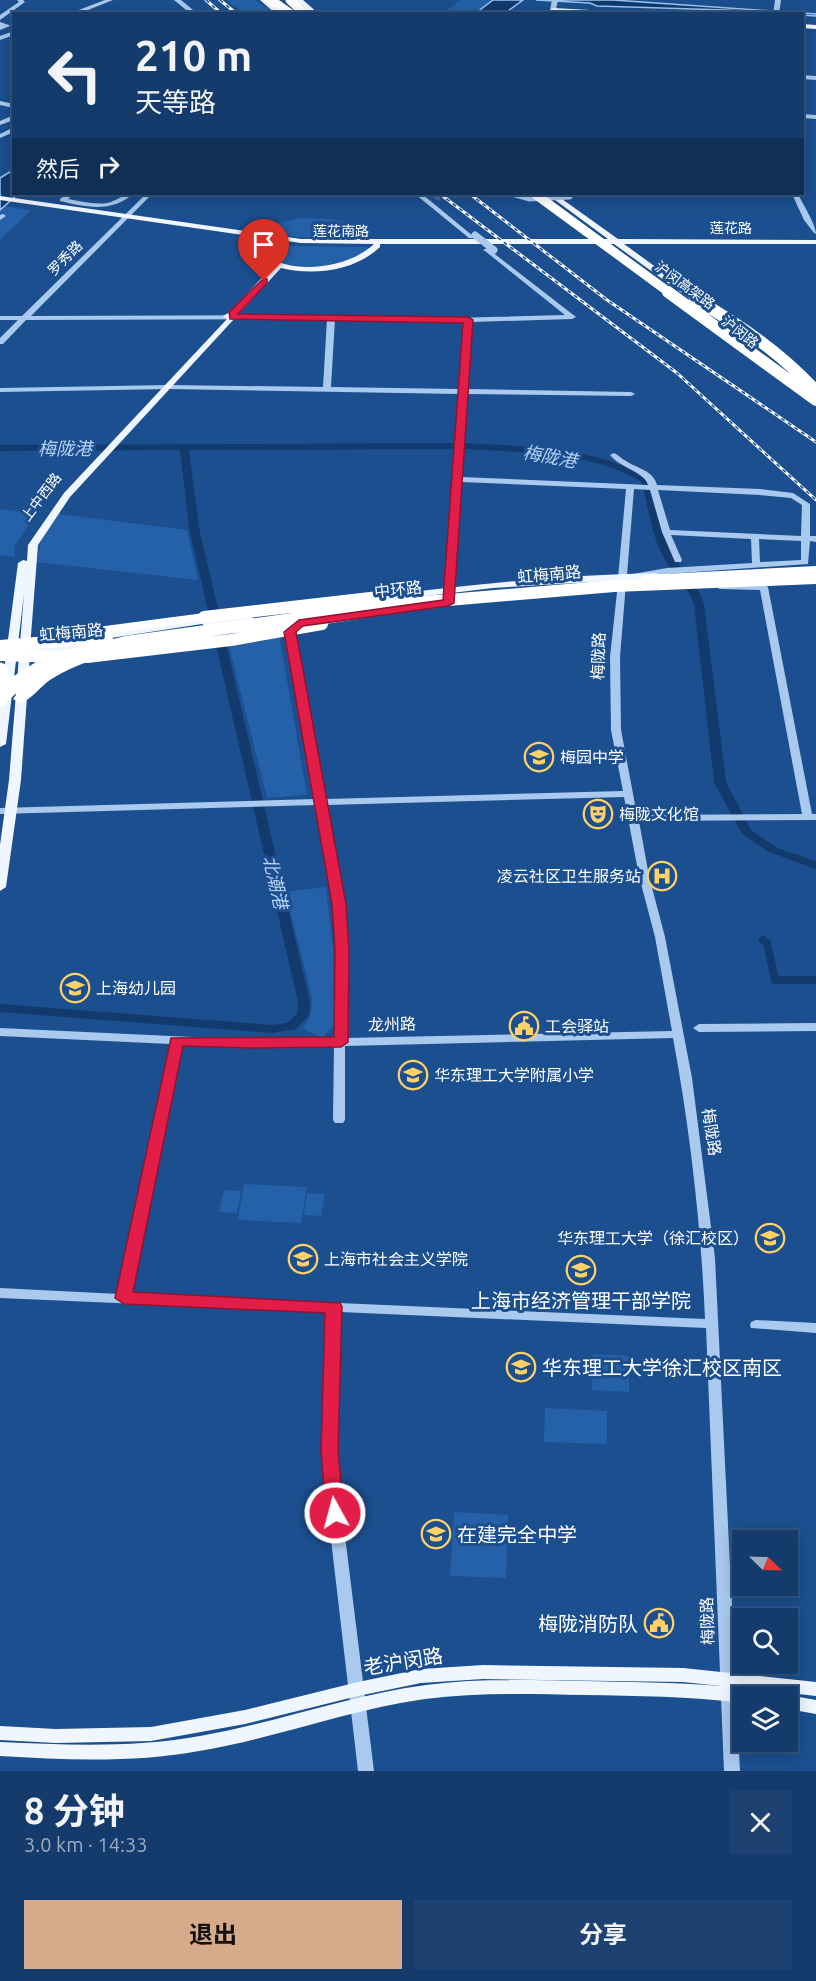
<!DOCTYPE html>
<html lang="zh">
<meta charset="utf-8">
<style>
:root{--surface:#143b6b;--page:#1d4271;--text:#f1f3f6;--muted:#9dadc1;--line:#33557e;--accent:#d6ab8b}
body{margin:0;font-family:Ubuntu,"Noto Sans SC",sans-serif;background:var(--page);color:var(--text);height:100vh;display:flex;flex-direction:column;font-size:22px;white-space:nowrap}
*{box-sizing:border-box;margin:0}
p{font-size:20px;color:var(--muted)}
.icon{flex:none;width:33px;height:33px;fill:none;stroke:currentColor;stroke-width:2;stroke-linecap:round;stroke-linejoin:round}
.map{position:relative;height:1771px;overflow:hidden}
.details{display:flex;flex-direction:column;background:var(--surface);flex:1}
.details>*{flex:none}
.banner{position:absolute;left:12px;top:12px;width:792px;height:183px;border-radius:0px;box-shadow:0 3px 15px #0003,0 0 0 2px var(--line);background:#143b6b;color:var(--text);overflow:hidden}
.needle{width:39px;rotate:113deg}
.tools{position:absolute;left:732px;top:1530px;display:grid;gap:12px}
.tools a{display:grid;place-items:center;width:66px;height:66px;border-radius:0px;background:var(--surface);box-shadow:0 3px 15px #0003,0 0 0 2px var(--line);font-size:30px}
.pin{position:absolute;display:grid;place-items:center;width:51px;height:51px;color:#fff;margin:-62px -26px;border-radius:50% 50% 50% 0;rotate:-45deg;box-shadow:0 0 6px #0007}
.pin .icon{rotate:45deg}
.me{position:absolute;width:66px;margin:-33px;rotate:353deg;stroke-linejoin:round;filter:drop-shadow(0 0 4px #0008)}
.turn{display:flex;align-items:center;gap:21px;height:126px;padding:0 24px;font-size:27px}
.turn .icon{width:78px;height:78px;stroke-width:2.5}
.turn b{display:block;font-size:42px;line-height:51px}
.then{display:flex;align-items:center;height:57px;padding:0 24px;background:#0003;gap:12px;font-size:22px}
.round{display:grid;place-items:center;flex:none;width:63px;height:63px;border-radius:0px;background:var(--page)}
.overview{display:flex;align-items:center;justify-content:space-between;height:102px;padding:0 24px}
h1{font-size:36px;font-weight:700;line-height:45px}
.cta{display:flex;gap:12px;margin-top:auto;padding:12px 24px}
.cta a{flex:1;height:69px;border-radius:0px;background:var(--accent);color:#111;font-size:24px;font-weight:700;line-height:69px;text-align:center}
.cta a+a{background:var(--page);color:var(--text)}
.map>svg:first-child{display:block}
.green{fill:#2461a8}
.water{fill:#123a6d;stroke:#9cc4f0;stroke-width:1.5}
.lines{fill:none;stroke-linecap:round;stroke-linejoin:round}
.canal{stroke:#123a6d;stroke-width:8}
.river{fill:#123a6d;fill-rule:evenodd}
.minor-tunnel{stroke:#3d69a0;stroke-width:7;stroke-dasharray:7 3;stroke-linecap:butt}
.minor{fill:#a9c9ee;fill-rule:evenodd}
.major{fill:#f0f6ff;fill-rule:evenodd}
.highway{fill:#fff;fill-rule:evenodd}
.rail-casing{stroke:#fff;stroke-width:3}
.rail{stroke:#1b4f8f;stroke-width:1.5;stroke-dasharray:4;stroke-linecap:butt}
.minor-bridge{stroke:#a9c9ee;stroke-width:7}
.highway-bridge-far2{stroke:#fff;stroke-width:9}
.highway-bridge-far1{stroke:#fff;stroke-width:12}
.highway-bridge{stroke:#fff;stroke-width:15}
.route{fill:#e11d48;stroke:#92132f;stroke-width:1.5}
.labels{text-anchor:middle;dominant-baseline:central;stroke-width:6;stroke-linejoin:round;paint-order:stroke}
.far-street-label{font-size:14px;fill:#fff;stroke:#1b4f8f}
.street-label{font-size:16px;fill:#fff;stroke:#1b4f8f}
.poi-label{font-size:16px;fill:#fff;stroke:#1b4f8f;text-anchor:start}
.water-label{font-size:18px;font-style:italic;fill:#b5d3f5;stroke:#1b4f8f}
.near-poi-label{font-size:20px;fill:#fff;stroke:#1b4f8f;text-anchor:start}
.near-street-label{font-size:20px;fill:#fff;stroke:#1b4f8f}
</style>
<div class="map">
<svg width="816" height="1771" viewBox="0 0 816 1771">
<rect width="100%" height="100%" fill="#1b4f8f"/>
<path class="green" d="M 226,0 L 255,0 L 275,13 L 244,13 Z
M 461,0 L 493,0 L 476,13 L 442,14 Z
M 4,206 L 31,210 L 0,240 L 0,210 Z
M 302,218 C 327,219 352,217 369,238 L 297,237 L 255,232 L 269,224 Z
M 257,242 L 295,246 L 367,247 L 372,250 C 339,267 280,280 257,242 Z
M 0,509 L 36,514 L 14,547 L 15,557 L 0,555 Z
M 58,514 L 187,530 L 198,580 L 36,562 L 42,537 Z
M 279,634 L 307,795 L 267,798 L 228,642 Z
M 326,887 L 333,948 L 334,1026 L 322,1038 L 303,1029 L 311,1014 L 312,997 L 285,892 Z
M 244,1184 L 307,1187 L 301,1223 L 238,1220 Z
M 224,1190 L 241,1191 L 237,1213 L 219,1212 Z
M 307,1193 L 325,1194 L 321,1216 L 304,1215 Z
M 593,1354 L 629,1356 L 629,1392 L 592,1390 Z
M 545,1408 L 607,1411 L 607,1444 L 544,1442 Z
M 454,1512 L 508,1515 L 506,1578 L 450,1576 Z"/>
<path class="water" d="M 493,0 L 523,0 L 505,13 L 476,13 Z
M 536,0 L 613,0 L 816,14 L 816,16 L 726,10 L 597,6 L 590,3 Z
M 13,170 L 14,194 L 18,194 L 0,210 L 0,178 Z"/>
<g class="lines">
<path class="canal" d="M 763,940 L 767,943 L 775,980 L 816,980"/>
<path class="river" d="M 465,443 C 526,447 596,446 649,479 C 660,502 660,529 671,552 C 680,571 698,583 704,604 L 726,782 L 751,830 L 777,848 L 816,861 L 816,869 L 769,852 L 742,834 L 714,782 L 694,604 C 688,586 674,576 665,560 C 652,537 648,508 642,482 C 591,451 523,453 465,449 L 189,450 L 199,528 L 310,1002 L 309,1015 L 296,1029 L 272,1033 L 0,1012 L 0,1004 L 272,1025 L 287,1023 L 297,1014 L 298,1002 L 189,528 L 180,450 L 0,451 L 0,445 Z"/>
<path class="minor-tunnel" d="M 434,194 L 438,197 L 457,194"/>
<path class="minor" d="M 17,0 L 23,0 L 25,2 L 0,20 L 0,15 L 19,2 Z
M 105,0 L 113,0 L 78,14 L 68,14 Z
M 174,0 L 181,0 L 198,14 L 191,14 Z
M 552,0 L 558,0 L 556,10 L 553,12 L 550,10 Z
M 775,0 L 781,0 L 779,14 L 773,14 Z
M 0,22 L 9,25 L 10,26 L 0,30 Z
M 14,31 L 14,35 L 0,40 L 0,36 Z
M 802,75 L 816,76 L 816,80 L 802,79 Z
M 0,101 L 14,104 L 14,108 L 0,105 Z
M 802,114 L 816,115 L 816,119 L 802,118 Z
M 14,115 L 14,120 L 0,125 L 0,121 Z
M 14,127 L 14,132 L 0,138 L 0,134 Z
M 67,194 L 74,194 L 68,199 C 81,201 94,205 107,203 C 117,201 124,193 133,194 C 112,213 85,207 60,201 L 60,199 Z
M 146,194 L 152,194 L 31,316 L 347,315 L 453,318 L 565,315 L 485,251 L 483,250 L 487,248 L 576,317 L 572,319 L 472,322 L 467,389 L 631,392 L 635,394 L 631,396 L 467,394 L 461,477 L 648,485 C 645,472 620,468 610,455 L 614,453 C 618,455 622,459 626,461 C 638,469 653,470 657,485 L 760,489 L 793,493 L 810,504 L 810,536 L 816,536 L 816,542 L 810,541 L 808,564 L 667,574 L 623,581 L 626,583 L 620,657 L 621,730 L 637,815 L 802,814 L 760,590 L 719,589 L 718,587 L 722,584 L 764,584 L 768,587 L 812,814 L 816,814 L 816,820 L 639,821 L 649,876 L 665,937 L 692,1078 L 715,1258 L 740,1771 L 724,1771 L 706,1328 L 340,1312 L 337,1471 L 374,1771 L 358,1771 L 323,1471 L 327,1312 L 0,1298 L 0,1288 L 119,1294 L 170,1044 L 0,1036 L 0,1028 L 258,1040 L 334,1039 L 336,927 L 327,855 L 317,805 L 0,814 L 0,808 L 316,799 L 282,622 L 287,619 L 292,622 L 326,799 L 623,791 L 611,730 L 610,657 L 618,583 L 621,580 L 618,578 L 626,489 L 461,482 L 452,601 L 448,604 L 444,601 L 459,394 L 169,389 L 0,392 L 0,388 L 169,385 L 323,387 L 327,319 L 26,320 L 3,344 L 0,344 L 0,338 L 18,320 L 0,320 L 0,316 L 22,316 ZM 335,319 L 464,322 L 459,389 L 331,387 ZM 634,489 L 650,490 L 662,532 L 675,562 L 681,562 L 682,560 L 671,535 L 751,539 L 752,563 L 667,568 L 627,575 ZM 658,490 L 760,495 L 791,498 L 802,505 L 801,536 L 670,530 ZM 759,539 L 801,541 L 801,560 L 760,562 ZM 624,797 L 639,876 L 655,937 L 672,1031 L 346,1038 L 346,927 L 337,855 L 327,805 ZM 673,1038 C 690,1130 701,1225 705,1319 L 131,1294 L 181,1044 L 258,1048 L 334,1046 L 333,1120 L 335,1123 L 343,1123 L 345,1120 L 345,1046 Z
M 415,194 L 422,194 L 473,236 L 473,238 L 469,238 Z
M 792,194 L 798,194 C 803,204 816,225 816,234 L 814,233 L 804,220 Z
M 3,214 L 6,216 L 0,220 L 0,215 Z
M 816,1023 L 816,1031 L 699,1032 L 693,1028 L 699,1024 Z
M 756,1320 L 816,1323 L 816,1333 L 751,1328 L 750,1325 L 751,1322 Z"/>
<path class="major" d="M 260,0 L 267,0 L 284,14 L 276,14 Z
M 296,0 L 303,0 L 319,14 L 311,14 Z
M 553,8 L 629,12 L 632,14 L 551,11 L 550,10 Z
M 802,24 L 816,25 L 816,29 L 802,28 Z
M 547,194 L 555,194 L 618,239 L 816,240 L 816,244 L 624,244 L 704,302 L 704,306 L 701,307 L 614,244 L 380,244 L 380,247 C 355,271 314,276 281,268 L 70,497 L 38,545 L 30,648 L 94,643 L 99,646 L 94,649 L 30,655 L 21,780 L 6,887 L 0,891 L 0,845 L 9,780 L 24,594 L 6,744 L 0,747 L 0,701 L 18,563 L 23,560 L 27,561 L 28,545 L 64,493 L 227,319 L 223,316 L 230,312 L 273,266 L 255,257 L 245,244 L 250,236 L 0,200 L 0,196 L 301,239 L 608,239 ZM 258,237 L 301,243 L 374,244 C 346,271 278,278 253,244 Z
M 656,573 L 661,576 L 660,578 L 493,588 L 369,603 L 364,600 L 369,597 C 465,585 560,575 656,573 Z
M 411,605 L 415,606 L 416,608 L 415,610 L 313,626 L 308,623 L 313,620 Z
M 215,616 L 220,619 L 250,616 L 255,619 L 250,622 L 207,627 L 202,624 L 98,640 L 93,637 L 98,634 Z
M 483,1665 L 683,1668 L 816,1682 L 816,1696 L 734,1687 L 752,1691 L 755,1696 L 742,1696 L 742,1703 C 690,1696 637,1696 584,1695 C 531,1694 477,1692 425,1699 C 348,1710 276,1738 199,1751 C 134,1763 66,1760 0,1756 L 0,1742 C 66,1745 134,1748 200,1736 C 276,1723 349,1695 426,1685 C 477,1678 529,1680 580,1681 C 627,1682 675,1682 721,1686 L 683,1682 L 483,1679 L 421,1683 L 358,1696 L 245,1724 L 151,1741 L 56,1743 L 0,1740 L 0,1726 L 56,1729 L 151,1727 L 245,1710 L 358,1682 L 421,1669 Z
M 788,1695 L 816,1700 L 816,1714 L 788,1709 L 788,1696 L 783,1696 Z"/>
<path class="highway" d="M 816,566 L 816,574 L 645,583 L 639,579 L 645,575 Z
M 204,613 L 210,617 L 209,620 L 44,642 L 37,638 L 44,634 Z
M 99,650 L 106,654 L 104,657 C 85,662 67,669 50,680 C 41,686 31,700 20,703 L 13,699 C 33,672 67,658 99,650 Z"/>
<g class="rail-casing">
<path id="rail" d="M 206,0 L 222,14
M 220,0 L 237,14
M 440,194 L 677,373 L 816,500
M 470,194 L 607,300 L 816,442"/>
</g>
<use href="#rail" class="rail"/>
<path class="minor-bridge" d="M 515,194 L 529,198 L 569,196
M 475,235 L 494,250"/>
<path class="highway-bridge-far2" d="M 271,0 L 291,14
M 290,0 L 305,14
M 535,194 L 670,293"/>
<path class="highway-bridge-far1" d="M 668,292 L 816,400
M 695,299 C 740,325 781,353 816,391
M 204,617 L 379,597
M 0,646 L 107,637
M 0,655 L 60,657
M 87,657 L 231,640 L 322,624
M 39,669 L 67,656 L 126,642 L 401,604 L 614,586 L 816,578"/>
<path class="highway-bridge" d="M 0,670 L 3,680 L 0,699
M 0,698 L 15,684 L 42,667"/>
</g>
<path class="route" d="M 264,278 L 267,279 L 267,283 L 238,314 L 468,317 L 473,320 L 454,603 L 448,606 L 303,626 L 296,632 L 346,904 L 349,951 L 348,1042 L 341,1047 L 251,1048 L 183,1046 L 133,1292 L 340,1303 L 342,1307 L 338,1451 L 344,1513 L 341,1518 L 328,1518 L 326,1513 L 321,1451 L 325,1313 L 124,1304 L 115,1298 L 171,1038 L 334,1037 L 335,951 L 332,904 L 284,632 L 299,620 L 443,600 L 463,323 L 230,319 L 229,312 Z"/>
<defs>
<g id="school-ring" transform="scale(1.5)"><circle r="9.5" fill="#1b4f8f" stroke="#ffd166" stroke-width="1.5"/><path d="M0-5L7-2L0 1L-7-2ZM-4 1L0 2.5L4 1V4Q0 6-4 4Z" fill="#ffd166"/></g>
<g id="theatre-ring" transform="scale(1.5)"><circle r="9.5" fill="#1b4f8f" stroke="#ffd166" stroke-width="1.5"/><path d="M-5-5.5Q0-4 5-5.5V0Q5 5 0 6Q-5 5-5 0ZM-3.3-2.5H-1v1.5H-3.3ZM1-2.5H3.3v1.5H1ZM-2.8 1Q0 5.5 2.8 1Z" fill="#ffd166"/></g>
<g id="hospital-ring" transform="scale(1.5)"><circle r="9.5" fill="#1b4f8f" stroke="#ffd166" stroke-width="1.5"/><path d="M-5-5h3v3.5h4V-5h3V5h-3V1.5h-4V5h-3Z" fill="#ffd166"/></g>
<g id="civic-ring" transform="scale(1.5)"><circle r="9.5" fill="#1b4f8f" stroke="#ffd166" stroke-width="1.5"/><path d="M-.6-6.5H3V-4.5H.6V-3L4-1V1h2V6H-6V1h2V-1L-.6-3ZM-1.2 2.5V6h2.4V2.5Z" fill="#ffd166"/></g>
<g id="university-ring" transform="scale(1.5)"><circle r="9.5" fill="#1b4f8f" stroke="#ffd166" stroke-width="1.5"/><path d="M0-5L7-2L0 1L-7-2ZM-4 1L0 2.5L4 1V4Q0 6-4 4Z" fill="#ffd166"/></g>
</defs>
<g fill-rule="evenodd">
<use href="#school-ring" x="539" y="757"/>
<use href="#theatre-ring" x="598" y="814"/>
<use href="#hospital-ring" x="662" y="876"/>
<use href="#school-ring" x="75" y="988"/>
<use href="#civic-ring" x="524" y="1026"/>
<use href="#school-ring" x="413" y="1075"/>
<use href="#university-ring" x="770" y="1238"/>
<use href="#school-ring" x="303" y="1259"/>
<use href="#school-ring" x="581" y="1270"/>
<use href="#university-ring" x="521" y="1367"/>
<use href="#school-ring" x="436" y="1534"/>
<use href="#civic-ring" x="659" y="1623"/>
</g>
<g class="labels">
<g class="far-street-label">
<text x="731" y="228">莲花路</text>
<text x="341" y="231">莲花南路</text>
<text transform="translate(65 258) rotate(-45)">罗秀路</text>
<text transform="translate(685 285) rotate(36)">沪闵高架路</text>
<text transform="translate(740 332) rotate(38)">沪闵路</text>
<text transform="translate(41 497) rotate(-53)">上中西路</text>
</g>
<g class="street-label">
<text transform="translate(549 574) rotate(-5)">虹梅南路</text>
<text transform="translate(398 589) rotate(-6)">中环路</text>
<text transform="translate(71 632) rotate(-5)">虹梅南路</text>
<text transform="translate(598 656) rotate(-88)">梅陇路</text>
<text transform="translate(392 1024) rotate(-1)">龙州路</text>
<text transform="translate(712 1132) rotate(81)">梅陇路</text>
<text transform="translate(707 1621) rotate(-92)">梅陇路</text>
</g>
<g class="poi-label">
<text x="560" y="757">梅园中学</text>
<text x="619" y="814">梅陇文化馆</text>
<text x="641" y="876" text-anchor="end">凌云社区卫生服务站</text>
<text x="96" y="988">上海幼儿园</text>
<text x="545" y="1026">工会驿站</text>
<text x="434" y="1075">华东理工大学附属小学</text>
<text x="749" y="1238" text-anchor="end">华东理工大学（徐汇校区）</text>
<text x="324" y="1259">上海市社会主义学院</text>
</g>
<g class="water-label">
<text x="65" y="448">梅陇港</text>
<text transform="translate(550 456) rotate(10)">梅陇港</text>
<text transform="translate(276 882) rotate(77)">北潮港</text>
</g>
<g class="near-poi-label">
<text x="581" y="1300" text-anchor="middle">上海市经济管理干部学院</text>
<text x="542" y="1367">华东理工大学徐汇校区南区</text>
<text x="457" y="1534">在建完全中学</text>
<text x="638" y="1623" text-anchor="end">梅陇消防队</text>
</g>
<g class="near-street-label">
<text transform="translate(403 1661) rotate(-9)">老沪闵路</text>
</g>
</g>
</svg>
<div class="tools">
<a><svg class="needle" viewBox="-14 -14 28 28"><path d="M0-13l5 13h-10z" fill="#e53935"/><path d="M0 13l5-13h-10z" fill="#9dadc1"/></svg></a>
<a><svg class="icon" aria-label="search" viewBox="0 0 24 24"><circle cx="10" cy="10" r="6"/><path d="M15 15l6 6"/></svg></a>
<a><svg class="icon" aria-label="layers" viewBox="0 0 24 24"><path d="M12 4l9 5-9 5-9-5zM3 14l9 5 9-5"/></svg></a>
</div>
<div class="pin" style="left:264px;top:281px;background:#d93025"><svg class="icon" aria-label="arrive" viewBox="0 0 24 24"><path d="M6 21V4h12l-3 4 3 4H6"/></svg></div>
<svg class="me" style="left:335px;top:1513px" viewBox="-20 -20 40 40"><circle r="17" fill="#e11d48" stroke="#fff" stroke-width="3"/><path d="M0-11L8 9 0 5-8 9z" fill="#fff"/></svg>
<div class="banner">
<div class="turn"><svg class="icon" aria-label="left" viewBox="0 0 24 24"><path d="M17 20v-9H6M10 6l-5 5 5 5"/></svg><div><b>210 m</b>天等路</div></div>
<div class="then">然后<svg class="icon" aria-label="right" viewBox="0 0 24 24"><path d="M7 20v-9h11M14 6l5 5-5 5"/></svg></div>
</div>
</div>
<section class="details">
<div class="overview"><div><h1>8 分钟</h1><p>3.0 km · 14:33</p></div><a class="round"><svg class="icon" aria-label="close" viewBox="0 0 24 24"><path d="M6 6l12 12M18 6L6 18"/></svg></a></div>
<div class="cta"><a>退出</a><a>分享</a></div>
</section>
